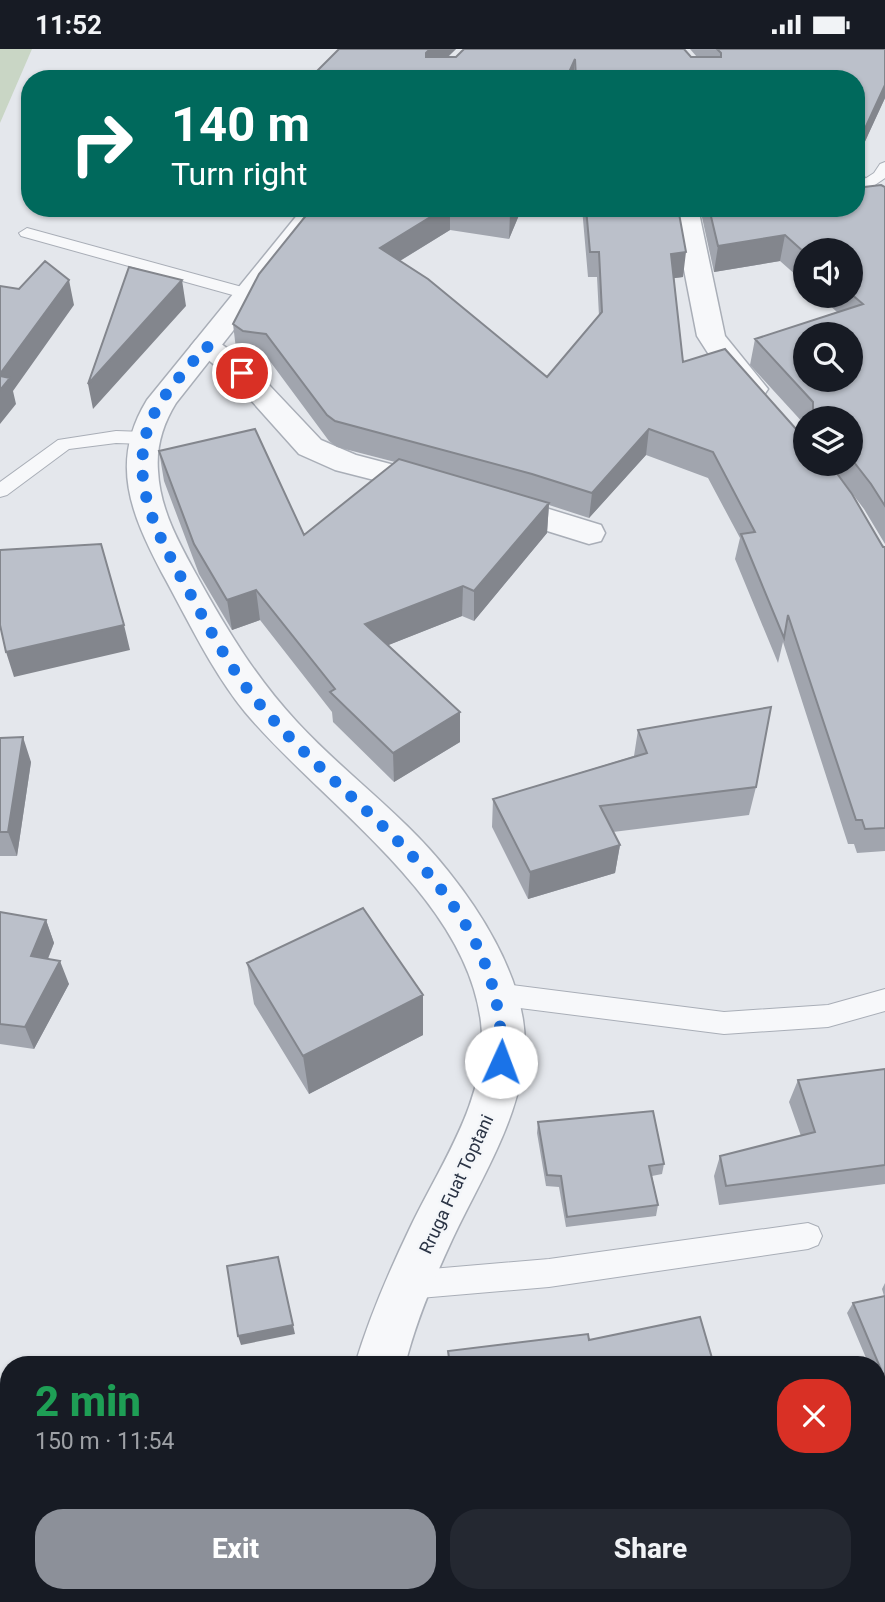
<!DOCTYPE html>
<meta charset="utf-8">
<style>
:root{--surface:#171b24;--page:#242831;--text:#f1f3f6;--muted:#9ea1a6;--accent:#8c9099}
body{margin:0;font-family:Roboto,sans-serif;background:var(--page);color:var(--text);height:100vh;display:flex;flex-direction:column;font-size:26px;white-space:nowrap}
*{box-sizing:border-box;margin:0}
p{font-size:23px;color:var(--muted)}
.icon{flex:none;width:38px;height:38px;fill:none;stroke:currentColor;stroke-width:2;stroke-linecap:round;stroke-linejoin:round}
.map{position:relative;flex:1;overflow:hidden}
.drawer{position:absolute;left:0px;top:1307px;width:886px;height:247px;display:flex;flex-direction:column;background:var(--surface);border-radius:28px 28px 0 0;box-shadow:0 2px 5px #0004}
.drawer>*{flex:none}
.hud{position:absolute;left:21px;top:21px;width:844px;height:147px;border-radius:28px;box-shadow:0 2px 5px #0004;background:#00695c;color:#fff;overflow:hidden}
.buttons{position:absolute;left:793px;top:189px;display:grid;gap:14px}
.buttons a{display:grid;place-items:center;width:70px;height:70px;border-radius:50%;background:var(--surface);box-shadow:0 2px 5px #0004;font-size:35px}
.pin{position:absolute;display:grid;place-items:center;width:60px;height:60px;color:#fff;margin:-30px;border:4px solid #fff;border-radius:50%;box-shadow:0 2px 7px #0007}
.me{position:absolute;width:77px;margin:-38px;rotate:2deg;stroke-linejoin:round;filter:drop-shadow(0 0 5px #0008)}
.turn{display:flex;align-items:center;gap:24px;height:147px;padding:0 35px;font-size:32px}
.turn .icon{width:91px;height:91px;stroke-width:2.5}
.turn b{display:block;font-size:49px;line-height:60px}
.round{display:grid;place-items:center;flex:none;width:74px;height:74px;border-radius:28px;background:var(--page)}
.overview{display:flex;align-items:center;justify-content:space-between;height:119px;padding:0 35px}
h1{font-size:42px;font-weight:800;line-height:52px;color:#1e9e55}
.primary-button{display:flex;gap:14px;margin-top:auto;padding:14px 35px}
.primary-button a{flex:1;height:80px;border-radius:28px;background:var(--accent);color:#fff;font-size:28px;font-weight:800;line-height:80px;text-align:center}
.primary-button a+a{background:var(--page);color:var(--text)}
.status{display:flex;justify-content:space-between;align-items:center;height:49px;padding:0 35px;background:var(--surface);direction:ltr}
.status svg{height:19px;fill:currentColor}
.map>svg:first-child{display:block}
.green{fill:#c9d6c5}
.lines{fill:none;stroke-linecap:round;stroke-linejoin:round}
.service-casing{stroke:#a9aeb7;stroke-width:2}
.minor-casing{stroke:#a9aeb7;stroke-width:3}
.tertiary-casing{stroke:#a9aeb7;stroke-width:3}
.service{fill:#f7f8fa;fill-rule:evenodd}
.minor{fill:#f7f8fa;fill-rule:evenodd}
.tertiary{fill:#f7f8fa;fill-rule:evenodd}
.wall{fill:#a1a5ae}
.shaded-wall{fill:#83868d}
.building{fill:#bbc0ca;stroke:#83868d;stroke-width:2;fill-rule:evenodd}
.route{stroke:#1a73e8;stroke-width:12;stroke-dasharray:0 21.6}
.labels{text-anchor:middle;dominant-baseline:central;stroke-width:5;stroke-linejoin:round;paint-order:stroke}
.street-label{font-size:18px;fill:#2b3445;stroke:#f4f6f9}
</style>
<div class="status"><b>11:52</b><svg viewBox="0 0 49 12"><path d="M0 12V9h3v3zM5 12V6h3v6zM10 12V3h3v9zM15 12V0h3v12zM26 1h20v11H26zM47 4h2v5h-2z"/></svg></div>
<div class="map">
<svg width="885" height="1553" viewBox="0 0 885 1553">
<rect width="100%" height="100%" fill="#e4e7ec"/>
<path class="green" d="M 0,0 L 32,0 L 0,74 Z
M 0,1519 L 9,1520 L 9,1545 L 156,1545 L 201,1553 L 0,1553 Z"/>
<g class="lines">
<g class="service-casing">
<path id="service" d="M 885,113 L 885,129 L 872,138 L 885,150 L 885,163 L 879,161 L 856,140 L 857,135 L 874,124 L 880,115 Z
M 27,179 L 253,241 L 255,245 L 247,250 L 21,187 L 19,184 Z
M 116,382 L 145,383 L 154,389 L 145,395 L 116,394 L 69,400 L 7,446 L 0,448 L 0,433 L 58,391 Z
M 496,934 L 724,963 L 828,956 L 885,940 L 885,962 L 828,978 L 724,985 L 496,956 L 487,952 L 484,945 L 487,938 Z
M 808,1174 L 818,1178 L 822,1187 L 818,1196 L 808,1200 L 549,1238 L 408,1250 L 398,1246 L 394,1236 L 398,1226 L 408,1222 L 549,1210 Z
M 0,1474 L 9,1475 L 9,1506 L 0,1506 Z
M 292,1545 L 349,1545 L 352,1553 L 295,1553 Z"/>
</g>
<g class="minor-casing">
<path id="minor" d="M 856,126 L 865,129 L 875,138 L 871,144 L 856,144 Z
M 672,159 L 698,159 L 725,287 L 768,340 L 764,346 L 753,349 L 742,346 L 715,315 L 697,287 Z
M 206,288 L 216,291 L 252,318 L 321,391 L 356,406 L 444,429 L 449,436 L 444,443 L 433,446 L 335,421 L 299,405 L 232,330 L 191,297 L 196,291 Z
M 497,444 L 601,476 L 605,484 L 601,492 L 589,495 L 486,463 L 481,455 L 486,447 Z"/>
</g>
<g class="tertiary-casing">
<path id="tertiary" d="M 303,159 L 330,159 L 176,354 C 163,375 156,397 158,422 C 160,464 183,501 202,536 C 230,586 258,631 297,673 C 345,725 404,766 448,822 C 481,863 515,918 523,971 C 535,1048 483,1124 452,1191 C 433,1232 416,1272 405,1316 L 355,1316 C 369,1269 388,1225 409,1181 C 439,1117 490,1048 481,973 C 466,847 321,754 245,663 C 211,621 188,571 162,524 C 131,465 109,413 147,351 Z
M 324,1545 L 378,1545 L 378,1553 L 324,1553 Z"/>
</g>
<use href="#service" class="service"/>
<use href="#minor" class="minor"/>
<use href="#tertiary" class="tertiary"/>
</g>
<path class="wall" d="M 339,0 L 456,0 L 448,8 L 697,8 L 690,0 L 885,0 L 885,49 L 856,112 L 856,30 L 309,30 Z
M 885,138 L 885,495 L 864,460 L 830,415 L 850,415 L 850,369 L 805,369 L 805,376 L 750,316 L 755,290 L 837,263 L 819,247 L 850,247 L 850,201 L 805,201 L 805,234 L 780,212 L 714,223 L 700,159 L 856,159 Z
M 312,159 L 522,159 L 509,190 L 450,181 L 400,212 L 547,328 L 599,267 L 597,228 L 588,228 L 582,159 L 678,159 L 683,228 L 674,229 L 683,313 L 885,498 L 885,802 L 857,804 L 854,795 L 848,795 L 783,593 L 778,614 L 735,510 L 740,489 L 708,429 L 646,406 L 589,469 L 549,456 L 547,484 L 474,572 L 462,567 L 388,596 L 460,663 L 460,693 L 394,733 L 333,673 L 332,663 L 260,571 L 232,581 L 199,525 L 164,432 L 159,402 L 304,486 L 395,413 L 337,398 L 329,392 L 269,311 L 246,308 L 236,300 L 233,275 Z
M 638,681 L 756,738 L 749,766 L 613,783 L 620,796 L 615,824 L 528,850 L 492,778 L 493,750 L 634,707 Z
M 0,689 L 31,713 L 17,807 L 0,807 Z
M 0,863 L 46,871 L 54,894 L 48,910 L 69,935 L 34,1000 L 0,995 Z
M 247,914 L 423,946 L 423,986 L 309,1045 L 254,955 Z
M 885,1020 L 885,1135 L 719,1156 L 714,1127 L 720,1107 L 801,1087 L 789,1053 L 798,1031 Z
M 538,1073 L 664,1115 L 662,1125 L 652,1127 L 658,1156 L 656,1167 L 566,1178 L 559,1138 L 546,1137 L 537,1084 Z
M 885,1234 L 885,1354 L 877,1334 L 877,1316 L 869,1316 L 847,1264 L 853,1254 L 884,1247 L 882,1240 Z
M 666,1545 L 779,1545 L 781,1553 L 669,1553 Z"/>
<path class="shaded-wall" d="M 430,0 L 456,0 L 426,28 L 426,4 Z
M 575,10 L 573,30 L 566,30 Z
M 885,36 L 885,49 L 856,112 L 856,99 Z
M 445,159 L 450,159 L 450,181 L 380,224 L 380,199 Z
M 512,159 L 522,159 L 509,190 L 510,164 Z
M 785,186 L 780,212 L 714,223 L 718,197 Z
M 686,203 L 683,228 L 668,230 L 671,205 Z
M 69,231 L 74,256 L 13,342 L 16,355 L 0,375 L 0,325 Z
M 182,231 L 186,257 L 93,360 L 88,335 Z
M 649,380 L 646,406 L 589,469 L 592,444 Z
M 549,454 L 547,484 L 474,572 L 474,542 Z
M 463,537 L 462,567 L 366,605 L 365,575 Z
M 256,541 L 260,571 L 232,581 L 227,551 Z
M 124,576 L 130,601 L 14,628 L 6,603 Z
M 460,663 L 460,693 L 394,733 L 393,704 Z
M 23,688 L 31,713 L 17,807 L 8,783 Z
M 620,796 L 615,824 L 528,850 L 530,823 Z
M 46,871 L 54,894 L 40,929 L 31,907 Z
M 60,912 L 69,935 L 34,1000 L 25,978 Z
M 423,946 L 423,986 L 309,1045 L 303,1007 Z
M 293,1276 L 295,1285 L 241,1296 L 238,1287 Z"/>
<path class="building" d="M 339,0 L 430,0 L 426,4 L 426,8 L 456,8 L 464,0 L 684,0 L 691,8 L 721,8 L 721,4 L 717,0 L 885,0 L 885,36 L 856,99 L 856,30 L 576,30 L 575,10 L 566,30 L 309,30 Z
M 881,136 L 885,138 L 885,457 L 871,435 L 850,408 L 850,369 L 813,369 L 813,353 L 755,290 L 863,255 L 850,244 L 850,201 L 805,201 L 805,204 L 785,186 L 718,197 L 709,159 L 856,159 L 856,139 ZM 805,285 L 850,285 L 850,331 L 805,331 Z
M 312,159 L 445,159 L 380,199 L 428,230 L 547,328 L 602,263 L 599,203 L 590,203 L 586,159 L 678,159 L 686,203 L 671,205 L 683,313 L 725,300 L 796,380 L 805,381 L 805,415 L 830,415 L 852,445 L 883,498 L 885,498 L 885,779 L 865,780 L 862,771 L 856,771 L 788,566 L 784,589 L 741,485 L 755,483 L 713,403 L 649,380 L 592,444 L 532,425 L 335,372 L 327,366 L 266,285 L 243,282 L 233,275 L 259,225 Z
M 473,159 L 512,159 L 510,164 Z
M 45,212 L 69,231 L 0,325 L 0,237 L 19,240 Z
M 129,218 L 182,231 L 88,335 Z
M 0,327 L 10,329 L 0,341 Z
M 255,380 L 304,486 L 399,410 L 549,454 L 474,542 L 463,537 L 365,575 L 460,663 L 393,704 L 330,643 L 335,640 L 256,541 L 227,551 L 194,495 L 159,402 Z
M 101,495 L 124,576 L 6,603 L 0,576 L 0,501 Z
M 771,658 L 756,738 L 600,757 L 620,796 L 530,823 L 493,750 L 647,704 L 638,681 Z
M 23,688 L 8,783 L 0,783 L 0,689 Z
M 363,859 L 423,946 L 303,1007 L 247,914 Z
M 0,863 L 46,871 L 31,907 L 60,912 L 25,978 L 0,975 Z
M 885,1020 L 885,1116 L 726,1137 L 720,1107 L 815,1083 L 798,1031 Z
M 653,1062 L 664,1115 L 649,1117 L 658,1156 L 567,1168 L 561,1127 L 547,1126 L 538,1073 Z
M 278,1208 L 293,1276 L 238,1287 L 227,1217 Z
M 885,1247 L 885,1330 L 853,1254 Z
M 700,1268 L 714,1316 L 450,1316 L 448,1302 L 588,1285 L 589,1291 Z
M 672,1545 L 779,1545 L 781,1553 L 674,1553 Z"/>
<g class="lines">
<path class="route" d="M 242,324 L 206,297 C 184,324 152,354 145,390 C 134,441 158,486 182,530 C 205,571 227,616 257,652 C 351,767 508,843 501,1013"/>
</g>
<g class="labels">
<g class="street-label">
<text transform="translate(456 1135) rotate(-65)">Rruga Fuat Toptani</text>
</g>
</g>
</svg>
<div class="buttons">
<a><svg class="icon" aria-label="sound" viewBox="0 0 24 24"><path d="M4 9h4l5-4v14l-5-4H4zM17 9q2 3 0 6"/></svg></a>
<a><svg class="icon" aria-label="search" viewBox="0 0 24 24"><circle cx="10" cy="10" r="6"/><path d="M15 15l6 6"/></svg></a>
<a><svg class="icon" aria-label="layers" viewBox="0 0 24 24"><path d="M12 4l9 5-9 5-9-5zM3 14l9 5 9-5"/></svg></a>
</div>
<div class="pin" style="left:242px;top:324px;background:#d93025"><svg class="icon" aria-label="arrive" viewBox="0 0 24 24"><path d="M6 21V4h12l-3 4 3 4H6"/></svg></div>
<svg class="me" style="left:501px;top:1013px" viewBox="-20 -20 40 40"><circle r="19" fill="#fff"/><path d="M0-13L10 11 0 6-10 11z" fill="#1a73e8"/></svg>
<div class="hud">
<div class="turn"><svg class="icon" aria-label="right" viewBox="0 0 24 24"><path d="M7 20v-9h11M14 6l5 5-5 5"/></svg><div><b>140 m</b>Turn right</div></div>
</div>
<section class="drawer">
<div class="overview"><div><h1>2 min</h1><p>150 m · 11:54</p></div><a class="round" style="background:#d93025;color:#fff"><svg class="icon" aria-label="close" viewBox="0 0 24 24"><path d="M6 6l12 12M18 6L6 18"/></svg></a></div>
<div class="primary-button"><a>Exit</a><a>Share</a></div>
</section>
</div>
